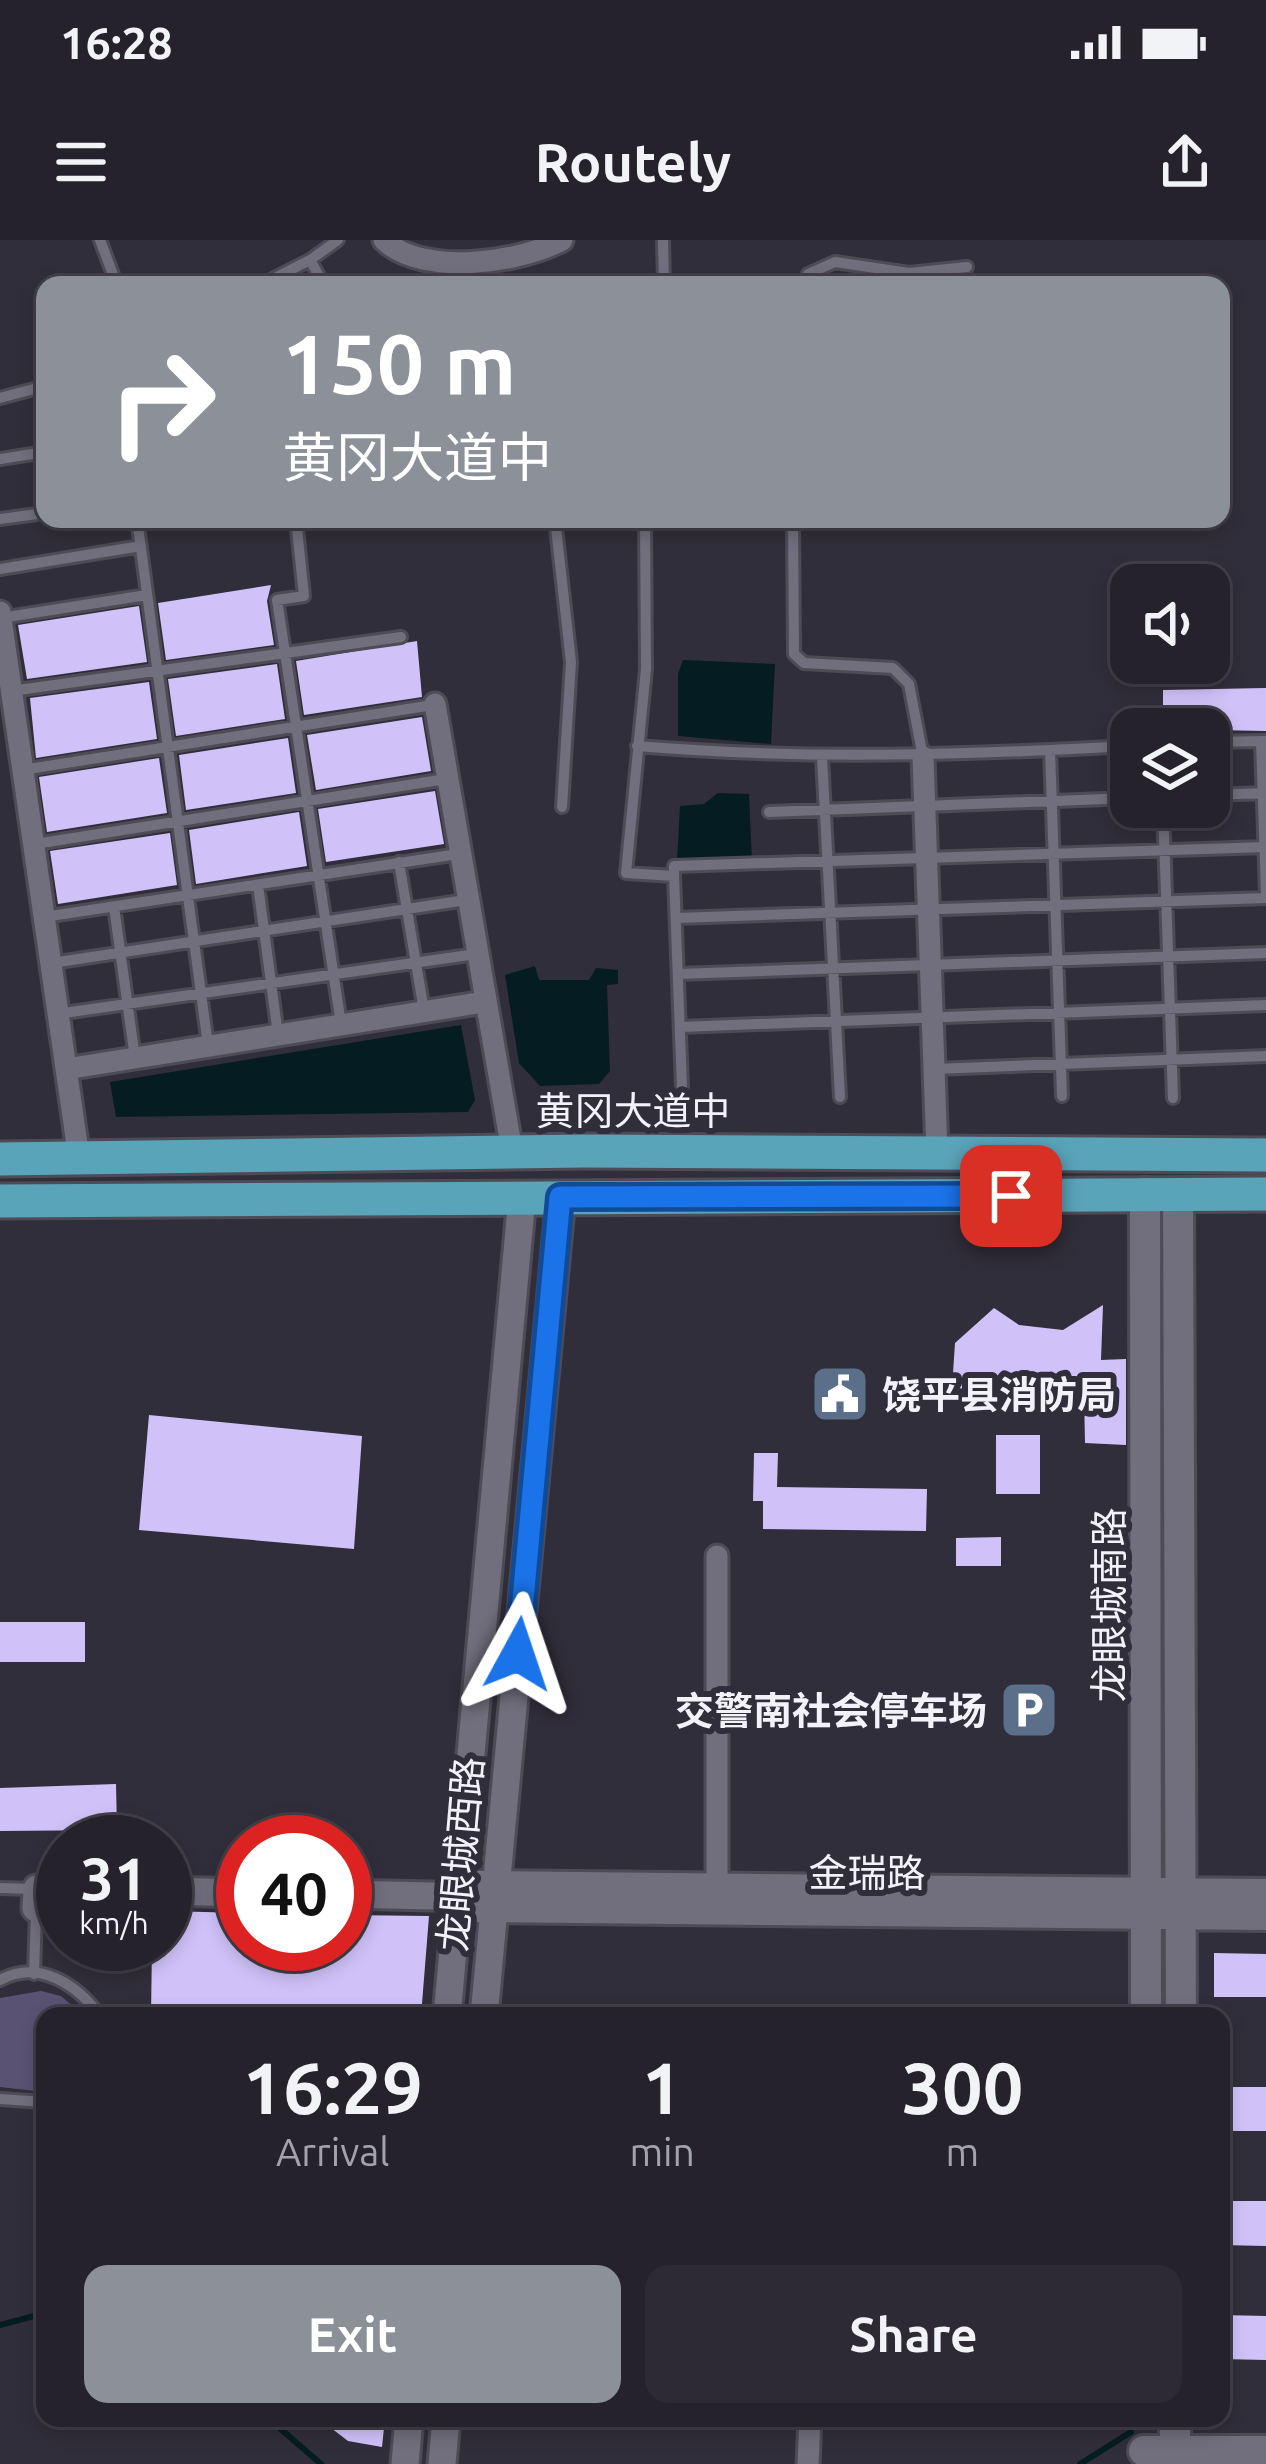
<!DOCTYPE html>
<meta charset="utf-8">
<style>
:root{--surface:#25222c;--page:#2d2a34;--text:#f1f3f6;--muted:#a3a4a9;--line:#423f48;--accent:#8c9099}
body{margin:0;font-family:Ubuntu,"Noto Sans SC",sans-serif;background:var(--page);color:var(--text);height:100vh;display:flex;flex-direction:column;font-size:45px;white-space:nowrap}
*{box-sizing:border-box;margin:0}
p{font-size:39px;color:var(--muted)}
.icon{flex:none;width:66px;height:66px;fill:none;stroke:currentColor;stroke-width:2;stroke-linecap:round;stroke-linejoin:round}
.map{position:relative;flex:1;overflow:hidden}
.side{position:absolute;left:36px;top:1767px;width:1194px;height:420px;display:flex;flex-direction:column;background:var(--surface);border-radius:24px;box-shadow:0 6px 18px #0003,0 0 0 3px var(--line)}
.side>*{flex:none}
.hud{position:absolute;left:36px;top:36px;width:1194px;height:252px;border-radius:24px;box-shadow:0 6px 18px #0003,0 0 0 3px var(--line);background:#8c9099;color:#fff;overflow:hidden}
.fabs{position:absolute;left:1110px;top:324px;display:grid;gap:24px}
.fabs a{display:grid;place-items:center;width:120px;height:120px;border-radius:24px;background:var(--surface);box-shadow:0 6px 18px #0003,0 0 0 3px var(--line);font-size:60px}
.speed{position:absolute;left:36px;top:1575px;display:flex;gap:24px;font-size:60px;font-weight:700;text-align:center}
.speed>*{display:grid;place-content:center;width:156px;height:156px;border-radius:50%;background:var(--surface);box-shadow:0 6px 18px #0003,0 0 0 3px var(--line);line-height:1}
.speed small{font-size:30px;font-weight:400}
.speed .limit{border:18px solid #d22;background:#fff;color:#111}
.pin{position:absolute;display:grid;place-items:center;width:102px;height:102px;color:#fff;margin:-51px;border-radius:24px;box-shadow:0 6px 18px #0006}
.me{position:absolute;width:132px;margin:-66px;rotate:5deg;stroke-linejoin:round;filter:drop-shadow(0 0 9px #0008)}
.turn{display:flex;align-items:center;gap:42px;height:252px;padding:0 48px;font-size:54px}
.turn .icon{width:156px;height:156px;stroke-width:2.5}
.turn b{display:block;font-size:84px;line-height:102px}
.eta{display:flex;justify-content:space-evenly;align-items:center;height:204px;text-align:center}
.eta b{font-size:72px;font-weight:600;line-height:84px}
.cta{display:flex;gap:24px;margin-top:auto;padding:24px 48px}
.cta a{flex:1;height:138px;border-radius:24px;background:var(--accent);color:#fff;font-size:48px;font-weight:600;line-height:138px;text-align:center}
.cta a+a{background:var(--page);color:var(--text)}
.status{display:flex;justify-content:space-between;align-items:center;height:84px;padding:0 60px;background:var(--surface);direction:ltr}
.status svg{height:33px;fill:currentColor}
header{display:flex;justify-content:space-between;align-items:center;height:156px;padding:0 48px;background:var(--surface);font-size:54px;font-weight:600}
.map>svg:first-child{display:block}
.green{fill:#5a5273}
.water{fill:#051d22}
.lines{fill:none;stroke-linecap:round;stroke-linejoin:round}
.stream{stroke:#051d22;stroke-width:6}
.building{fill:#d0c2f9}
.service-casing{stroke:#4d4b56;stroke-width:16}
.minor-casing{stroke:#4d4b56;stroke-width:27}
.tertiary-casing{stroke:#4d4b56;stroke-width:33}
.secondary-casing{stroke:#4d4b56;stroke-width:36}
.primary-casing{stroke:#4d4b56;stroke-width:39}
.service{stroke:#716e7d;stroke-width:10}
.minor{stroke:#716e7d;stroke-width:21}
.tertiary{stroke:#716e7d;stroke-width:27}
.secondary{stroke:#716e7d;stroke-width:30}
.primary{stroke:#5aa4ba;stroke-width:33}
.route-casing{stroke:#114b97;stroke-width:30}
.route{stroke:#1a73e8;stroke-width:21}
.labels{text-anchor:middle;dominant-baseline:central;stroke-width:12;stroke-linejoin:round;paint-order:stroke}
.street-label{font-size:39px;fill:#f3f1fa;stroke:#312e3b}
.poi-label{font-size:39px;font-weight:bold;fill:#f3f1fa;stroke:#312e3b;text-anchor:start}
</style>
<div class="status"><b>16:28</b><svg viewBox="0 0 49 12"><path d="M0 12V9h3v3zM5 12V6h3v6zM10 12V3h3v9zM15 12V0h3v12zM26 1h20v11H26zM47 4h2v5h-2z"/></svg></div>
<header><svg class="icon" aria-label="menu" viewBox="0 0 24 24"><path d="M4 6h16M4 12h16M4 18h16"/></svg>Routely<svg class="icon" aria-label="share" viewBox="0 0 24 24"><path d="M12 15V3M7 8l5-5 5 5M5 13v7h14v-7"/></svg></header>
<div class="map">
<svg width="1266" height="2224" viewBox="0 0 1266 2224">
<rect width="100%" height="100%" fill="#312e3b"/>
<path class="green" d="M 41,1751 L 61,1756 L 84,1776 L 45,1776 L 45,1852 L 0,1847 L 0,1758 Z"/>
<path class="water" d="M 683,420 L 775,424 L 771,504 L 678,496 L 678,434 Z
M 718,553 L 749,554 L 752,621 L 677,620 L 680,566 L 704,564 Z
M 535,726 L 539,740 L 589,740 L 596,728 L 618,730 L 618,744 L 607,745 L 610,831 L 599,844 L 540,846 L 519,823 L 505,735 Z
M 461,785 L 475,860 L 468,872 L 116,877 L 110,842 Z"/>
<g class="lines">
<path class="stream" d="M 0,2085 L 45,2073
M 268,2178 L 321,2224
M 1080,2224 L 1131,2192"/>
</g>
<path class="building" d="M 271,345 L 267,361 L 274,405 L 166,420 L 158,363 Z
M 139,366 L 147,422 L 27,439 L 18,385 Z
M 417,401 L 422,457 L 304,475 L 296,421 Z
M 277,424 L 285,479 L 176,496 L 168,439 Z
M 149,442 L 157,499 L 36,518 L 30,458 Z
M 1266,448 L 1266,491 L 1163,489 L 1163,450 Z
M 422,477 L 431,531 L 316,550 L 307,495 Z
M 288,498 L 296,553 L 186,570 L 179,515 Z
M 159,518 L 167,573 L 47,592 L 39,537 Z
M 435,551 L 444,604 L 326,622 L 318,569 Z
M 299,572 L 307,626 L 196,644 L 189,590 Z
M 170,593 L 177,645 L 58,664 L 50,611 Z
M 1103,1065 L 1101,1120 L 1126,1119 L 1126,1205 L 1085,1203 L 1084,1154 L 952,1148 L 955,1103 L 994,1068 L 1019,1085 L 1063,1090 Z
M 149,1175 L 362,1196 L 354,1309 L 139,1290 Z
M 996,1195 L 1040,1195 L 1040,1254 L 996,1254 Z
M 754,1213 L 778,1213 L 777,1247 L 927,1249 L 926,1291 L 763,1289 L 763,1261 L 753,1261 Z
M 1001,1297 L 1001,1326 L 956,1326 L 956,1298 Z
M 0,1382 L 85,1382 L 85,1422 L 0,1422 Z
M 116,1544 L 117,1590 L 0,1591 L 0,1548 Z
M 165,1671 L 243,1673 L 243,1704 L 345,1704 L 345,1675 L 429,1676 L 421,1776 L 151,1776 L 152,1704 L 165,1704 Z
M 1214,1713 L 1266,1714 L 1266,1757 L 1214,1757 Z
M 1221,1847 L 1266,1847 L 1266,1891 L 1221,1891 Z
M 1221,1961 L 1266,1961 L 1266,2006 L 1221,2005 Z
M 1221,2075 L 1266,2076 L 1266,2120 L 1221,2119 Z
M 318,2178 L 385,2178 L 382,2207 L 348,2201 Z"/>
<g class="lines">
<g class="service-casing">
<path id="service" d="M 100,0 L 117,45
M 663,0 L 664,45
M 310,20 L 338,0
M 261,45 L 310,20 L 324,45
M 806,45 L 808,34 L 835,22 L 909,33 L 967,27
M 0,158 L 45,146
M 0,219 L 45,212
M 0,279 L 45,273
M 137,279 L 208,805
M 296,279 L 304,356 L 277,360 L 341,784
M 555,279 L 571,422 L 562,567
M 645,279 L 646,429 L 626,633 L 674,636 L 682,847
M 793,279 L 794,414 L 804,423 L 893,428 L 909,444 L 923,517
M 0,329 L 141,306
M 1,378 L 147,355
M 11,451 L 401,397
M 1261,501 L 1266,654
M 1209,502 L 1266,501
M 637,506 C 803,520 965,515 1131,506
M 1050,510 L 1062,856
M 822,517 L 840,857
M 22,530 L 433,465
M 1209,555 L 1266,553
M 1163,567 L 1173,858
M 769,572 L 1131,558
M 35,604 L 446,539
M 399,622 L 424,771
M 674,636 L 674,626 L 1266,607
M 258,645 L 278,795
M 114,667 L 135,818
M 44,677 L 458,614
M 676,678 L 1266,658
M 52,723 L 466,660
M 678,734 L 1266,713
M 57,774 L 476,714
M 680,787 L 1266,765
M 934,829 L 1266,816
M 0,1648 L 33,1649
M 34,1734 L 36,1672
M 0,1740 C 38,1719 77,1744 100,1776
M 0,1859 L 45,1862"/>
</g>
<g class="minor-casing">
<path id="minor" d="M 384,0 C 423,37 519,23 562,0
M 0,372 L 79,918
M 435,464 L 512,911
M 923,517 L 937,913
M 66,829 L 484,762
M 717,1657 L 717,1316
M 808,2224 L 810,2178"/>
</g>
<g class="tertiary-casing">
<path id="tertiary" d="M 165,1651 L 243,1653
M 345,1654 L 475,1657
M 36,1668 L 37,1649 L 63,1649
M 447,1776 L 522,957
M 484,1776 L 561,957
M 405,2224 L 409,2178
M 442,2224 L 446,2178"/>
</g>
<g class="secondary-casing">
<path id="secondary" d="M 1145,953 L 1146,1776
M 1178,954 L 1181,1776
M 1266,1654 L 479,1646 L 478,1667 L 1266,1675
M 1144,2211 L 1266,2211
M 1175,2224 L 1175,2178"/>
</g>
<g class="primary-casing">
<path id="primary" d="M 0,919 L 586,911 L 1266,915
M 0,961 L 1266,954"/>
</g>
<use href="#service" class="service"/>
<use href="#minor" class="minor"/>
<use href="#tertiary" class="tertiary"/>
<use href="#secondary" class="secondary"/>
<use href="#primary" class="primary"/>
</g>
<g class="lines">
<g class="route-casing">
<path id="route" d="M 518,1414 L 560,957 L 1011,956"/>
</g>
<use href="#route" class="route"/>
</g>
<defs>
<g id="civic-square" transform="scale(3)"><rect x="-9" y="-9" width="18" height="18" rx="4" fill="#5c6f8a" stroke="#312e3b"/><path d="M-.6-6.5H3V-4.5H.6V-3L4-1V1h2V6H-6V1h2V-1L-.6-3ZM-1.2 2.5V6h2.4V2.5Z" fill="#fff"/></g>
<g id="parking-square" transform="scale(3)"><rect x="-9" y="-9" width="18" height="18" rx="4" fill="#5c6f8a" stroke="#312e3b"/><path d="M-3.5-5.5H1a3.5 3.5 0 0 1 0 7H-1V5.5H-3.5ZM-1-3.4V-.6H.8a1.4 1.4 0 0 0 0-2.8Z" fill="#fff"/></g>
</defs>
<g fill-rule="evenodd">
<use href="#civic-square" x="840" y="1154"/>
<use href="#parking-square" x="1029" y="1470"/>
</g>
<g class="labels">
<g class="street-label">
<text x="633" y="870">黄冈大道中</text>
<text transform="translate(1108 1365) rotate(-90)">龙眼城南路</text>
<text transform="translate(460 1614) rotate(-85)">龙眼城西路</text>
<text x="867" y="1632">金瑞路</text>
</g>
<g class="poi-label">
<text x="882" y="1154">饶平县消防局</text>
<text x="987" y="1470" text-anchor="end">交警南社会停车场</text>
</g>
</g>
</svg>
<div class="fabs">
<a><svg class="icon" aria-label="sound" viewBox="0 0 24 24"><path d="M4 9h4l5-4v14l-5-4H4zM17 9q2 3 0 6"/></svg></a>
<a><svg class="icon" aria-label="layers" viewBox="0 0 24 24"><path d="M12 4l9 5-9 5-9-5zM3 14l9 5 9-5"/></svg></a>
</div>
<div class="speed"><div>31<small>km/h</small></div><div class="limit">40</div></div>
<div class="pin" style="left:1011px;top:956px;background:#d93025"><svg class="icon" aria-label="arrive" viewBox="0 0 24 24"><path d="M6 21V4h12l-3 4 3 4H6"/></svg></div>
<svg class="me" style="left:518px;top:1414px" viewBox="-20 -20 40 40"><path d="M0-17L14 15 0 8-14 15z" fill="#1a73e8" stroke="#fff" stroke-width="4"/></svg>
<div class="hud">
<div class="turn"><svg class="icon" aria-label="right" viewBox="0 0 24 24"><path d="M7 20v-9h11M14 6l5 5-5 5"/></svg><div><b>150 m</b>黄冈大道中</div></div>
</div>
<section class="side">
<div class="eta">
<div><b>16:29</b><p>Arrival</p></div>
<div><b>1</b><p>min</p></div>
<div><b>300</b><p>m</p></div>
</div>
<div class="cta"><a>Exit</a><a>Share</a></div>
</section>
</div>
